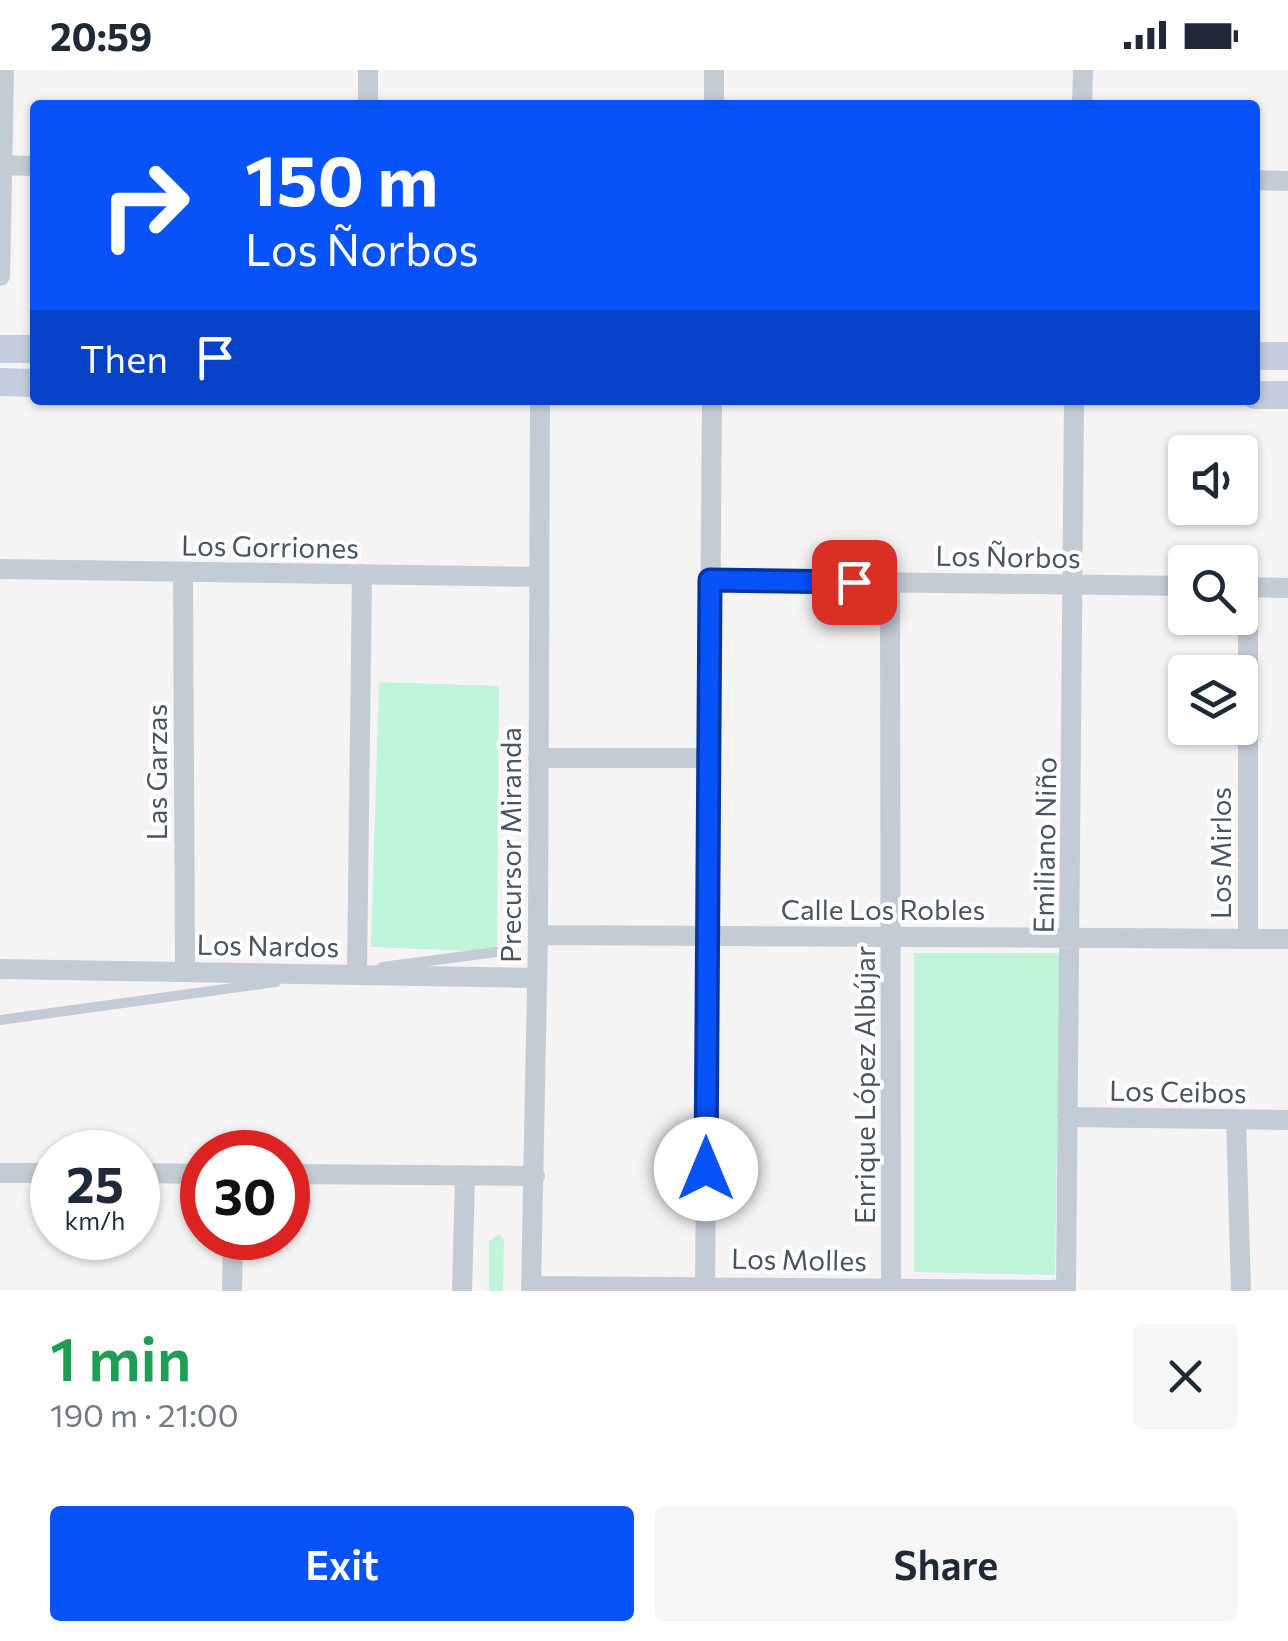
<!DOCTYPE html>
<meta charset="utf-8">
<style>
:root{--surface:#fff;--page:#f6f6f7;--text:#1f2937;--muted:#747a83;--accent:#0852fa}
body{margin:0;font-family:Commissioner,sans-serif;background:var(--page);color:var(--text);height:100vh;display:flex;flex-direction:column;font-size:38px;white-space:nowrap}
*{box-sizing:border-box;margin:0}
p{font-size:32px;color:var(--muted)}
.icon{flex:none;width:55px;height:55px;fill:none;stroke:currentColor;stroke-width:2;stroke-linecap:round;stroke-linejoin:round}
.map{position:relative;height:1221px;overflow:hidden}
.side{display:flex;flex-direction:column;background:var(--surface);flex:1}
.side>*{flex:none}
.banner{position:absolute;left:30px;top:30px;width:1230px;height:305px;border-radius:10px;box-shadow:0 2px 8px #0004;background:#0852fa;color:#fff;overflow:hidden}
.fabs{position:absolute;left:1168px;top:365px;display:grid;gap:20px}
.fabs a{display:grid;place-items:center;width:90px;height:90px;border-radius:10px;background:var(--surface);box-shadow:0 2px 8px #0004;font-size:50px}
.speed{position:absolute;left:30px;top:1060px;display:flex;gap:20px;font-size:50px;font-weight:700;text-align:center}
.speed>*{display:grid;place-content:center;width:130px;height:130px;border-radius:50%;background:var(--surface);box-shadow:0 2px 8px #0004;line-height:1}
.speed small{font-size:25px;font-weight:400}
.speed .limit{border:15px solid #d22;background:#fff;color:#111}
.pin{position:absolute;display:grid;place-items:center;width:85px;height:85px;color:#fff;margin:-42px;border-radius:20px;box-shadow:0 5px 15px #0006}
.me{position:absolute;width:110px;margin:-55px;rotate:0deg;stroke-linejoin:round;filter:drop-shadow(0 0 8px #0008)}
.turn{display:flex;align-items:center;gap:35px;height:210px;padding:0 50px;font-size:45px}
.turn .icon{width:130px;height:130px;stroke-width:2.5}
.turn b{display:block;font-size:70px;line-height:85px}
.then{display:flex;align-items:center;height:95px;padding:0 50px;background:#0003;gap:20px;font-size:38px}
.round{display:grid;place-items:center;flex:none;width:105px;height:105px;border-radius:10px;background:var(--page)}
.overview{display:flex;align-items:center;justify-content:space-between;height:170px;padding:0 50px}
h1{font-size:60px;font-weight:600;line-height:75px;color:#1e9e55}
.button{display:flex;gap:20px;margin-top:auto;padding:20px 50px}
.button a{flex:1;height:115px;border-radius:10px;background:var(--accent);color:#fff;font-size:40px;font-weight:600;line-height:115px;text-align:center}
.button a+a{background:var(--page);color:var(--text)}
.status{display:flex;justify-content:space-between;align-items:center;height:70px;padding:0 50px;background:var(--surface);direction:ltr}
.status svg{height:28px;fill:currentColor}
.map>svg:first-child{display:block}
.green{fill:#bff5db}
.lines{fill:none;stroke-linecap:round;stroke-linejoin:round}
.lane{stroke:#c3cbd5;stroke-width:10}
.street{stroke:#c3cbd5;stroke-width:20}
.secondary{stroke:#c4cddd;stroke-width:28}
.route-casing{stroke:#0535a2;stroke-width:25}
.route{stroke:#0852fa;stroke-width:18}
.labels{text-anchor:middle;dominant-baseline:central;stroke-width:8;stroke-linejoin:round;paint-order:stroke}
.street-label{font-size:28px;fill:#485363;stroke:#fff}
</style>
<div class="status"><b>20:59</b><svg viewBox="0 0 49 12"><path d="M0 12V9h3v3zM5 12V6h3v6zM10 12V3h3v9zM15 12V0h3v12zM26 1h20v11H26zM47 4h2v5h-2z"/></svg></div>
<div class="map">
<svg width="1288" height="1221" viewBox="0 0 1288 1221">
<rect width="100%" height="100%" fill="#f5f3f3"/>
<path class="green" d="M 379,612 L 499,616 L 497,882 L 371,877 Z
M 914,883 L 1060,883 L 1055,1205 L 914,1202 Z
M 499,1164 L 504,1170 L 503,1221 L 489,1221 L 489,1171 Z"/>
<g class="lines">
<path class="lane" d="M 382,897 L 497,882
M 0,950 L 276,912"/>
<path class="street" d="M 368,35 L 368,0
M 714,35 L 714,0
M 1082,35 L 1083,0
M 0,95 L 35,96
M 1255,110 L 1288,111
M 0,206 L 4,0
M 0,499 L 539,507
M 183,502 L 185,901
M 710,510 L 1185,516
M 890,512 L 891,1218
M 1240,517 L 1288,518
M 538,688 L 709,688
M 538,865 L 1288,869
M 1248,869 L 1248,517
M 0,899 L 536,908
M 357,903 L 362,504
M 1067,1047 L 1288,1050
M 1236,1049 L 1241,1221
M 0,1103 L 52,1103
M 138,1103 L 202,1104
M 288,1104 L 535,1106
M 531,1216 L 1066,1220
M 232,1221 L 233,1168
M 462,1221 L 465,1106
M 531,1221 L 538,865 L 540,330
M 705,1221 L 712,330
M 1066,1221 L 1074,330"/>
<path class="secondary" d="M 0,279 L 35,279
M 1255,286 L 1288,286
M 0,312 L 35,313
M 1255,325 L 1288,325"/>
</g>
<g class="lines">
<g class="route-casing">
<path id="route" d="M 706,1099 L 710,510 L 854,512"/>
</g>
<use href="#route" class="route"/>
</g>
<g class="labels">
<g class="street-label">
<text transform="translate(270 476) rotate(1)">Los Gorriones</text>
<text transform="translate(1008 486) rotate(1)">Los Ñorbos</text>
<text transform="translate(156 702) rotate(-90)">Las Garzas</text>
<text transform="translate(510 775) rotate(-90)">Precursor Miranda</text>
<text transform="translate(1044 775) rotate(-89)">Emiliano Niño</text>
<text transform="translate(1220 783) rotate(-90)">Los Mirlos</text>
<text x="883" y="839">Calle Los Robles</text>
<text transform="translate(268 875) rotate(1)">Los Nardos</text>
<text transform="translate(864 1015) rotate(-90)">Enrique López Albújar</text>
<text transform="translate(1178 1021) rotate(1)">Los Ceibos</text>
<text transform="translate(799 1189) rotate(1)">Los Molles</text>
</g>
</g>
</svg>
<div class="fabs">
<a><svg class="icon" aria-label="sound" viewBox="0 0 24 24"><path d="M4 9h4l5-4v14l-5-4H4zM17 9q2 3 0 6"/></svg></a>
<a><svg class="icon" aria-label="search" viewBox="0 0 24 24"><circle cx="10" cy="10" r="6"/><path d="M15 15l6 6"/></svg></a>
<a><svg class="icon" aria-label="layers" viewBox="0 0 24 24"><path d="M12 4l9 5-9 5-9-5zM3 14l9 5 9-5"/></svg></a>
</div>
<div class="speed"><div>25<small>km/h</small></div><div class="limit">30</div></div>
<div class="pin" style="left:854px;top:512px;background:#d93025"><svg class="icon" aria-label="arrive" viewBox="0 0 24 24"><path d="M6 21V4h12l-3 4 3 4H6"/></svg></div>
<svg class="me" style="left:706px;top:1099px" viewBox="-20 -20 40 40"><circle r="19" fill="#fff"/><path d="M0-13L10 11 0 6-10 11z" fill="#0852fa"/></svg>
<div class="banner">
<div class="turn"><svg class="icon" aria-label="right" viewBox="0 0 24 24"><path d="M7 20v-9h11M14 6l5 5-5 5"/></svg><div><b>150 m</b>Los Ñorbos</div></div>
<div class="then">Then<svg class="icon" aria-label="arrive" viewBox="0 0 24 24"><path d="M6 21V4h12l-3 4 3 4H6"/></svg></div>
</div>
</div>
<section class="side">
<div class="overview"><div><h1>1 min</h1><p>190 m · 21:00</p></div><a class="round"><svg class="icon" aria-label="close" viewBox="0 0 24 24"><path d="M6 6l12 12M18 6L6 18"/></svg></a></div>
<div class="button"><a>Exit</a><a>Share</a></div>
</section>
